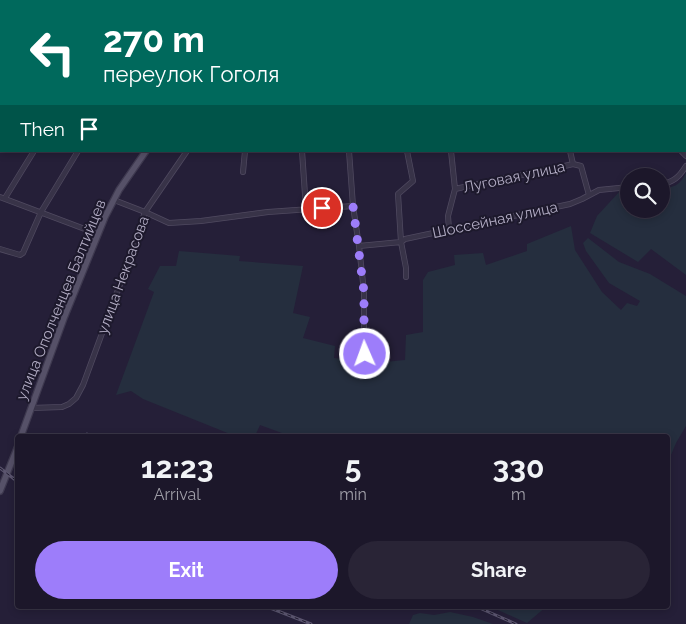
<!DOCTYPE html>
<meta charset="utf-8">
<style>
:root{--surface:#1c172a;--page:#292436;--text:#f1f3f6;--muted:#a09fa8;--line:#3a3647;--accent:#9d7dfa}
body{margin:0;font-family:Raleway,sans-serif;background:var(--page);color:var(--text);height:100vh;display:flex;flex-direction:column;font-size:19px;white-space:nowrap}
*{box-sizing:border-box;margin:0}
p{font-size:16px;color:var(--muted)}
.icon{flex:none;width:28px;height:28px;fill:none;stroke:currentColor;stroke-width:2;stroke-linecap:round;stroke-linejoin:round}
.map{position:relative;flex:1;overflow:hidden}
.side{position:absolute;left:15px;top:434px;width:655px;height:175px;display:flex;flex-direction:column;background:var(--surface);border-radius:5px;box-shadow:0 2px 8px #0003,0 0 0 1px var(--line)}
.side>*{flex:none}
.banner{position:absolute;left:0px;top:0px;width:686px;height:152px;box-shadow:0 2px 8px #0003,0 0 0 1px var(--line);background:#00695c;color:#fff;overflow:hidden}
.fabs{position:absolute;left:620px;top:168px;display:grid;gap:10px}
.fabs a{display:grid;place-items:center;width:50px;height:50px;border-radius:50%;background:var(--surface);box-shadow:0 2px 8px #0003,0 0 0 1px var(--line);font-size:25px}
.pin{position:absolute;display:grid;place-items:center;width:42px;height:42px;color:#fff;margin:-21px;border:2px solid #fff;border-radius:50%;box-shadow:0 1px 5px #0007}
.me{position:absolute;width:55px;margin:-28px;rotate:358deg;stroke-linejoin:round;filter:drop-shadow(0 0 4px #0008)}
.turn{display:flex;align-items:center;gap:18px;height:105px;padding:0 20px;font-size:22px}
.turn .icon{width:65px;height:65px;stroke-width:2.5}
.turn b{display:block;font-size:35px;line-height:42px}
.then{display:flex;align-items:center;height:48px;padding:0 20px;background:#0003;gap:10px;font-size:19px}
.eta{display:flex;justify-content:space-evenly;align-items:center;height:85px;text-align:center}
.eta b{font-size:30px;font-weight:700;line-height:35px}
.cta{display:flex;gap:10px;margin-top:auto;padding:10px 20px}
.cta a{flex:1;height:58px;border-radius:30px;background:var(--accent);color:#fff;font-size:20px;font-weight:700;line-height:58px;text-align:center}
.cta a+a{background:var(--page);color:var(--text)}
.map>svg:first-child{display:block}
.green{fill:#252e3e}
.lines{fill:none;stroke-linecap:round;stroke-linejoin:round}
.minor-casing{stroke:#504a60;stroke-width:6}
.major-casing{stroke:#3e394f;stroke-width:8}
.minor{stroke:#383348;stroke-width:4.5}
.major{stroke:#565168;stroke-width:5.5}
.rail-casing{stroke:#5b556f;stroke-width:3}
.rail{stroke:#1d192c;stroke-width:1;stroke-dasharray:4;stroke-linecap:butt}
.route{stroke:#9d7dfa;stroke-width:9;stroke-dasharray:0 16.2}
.labels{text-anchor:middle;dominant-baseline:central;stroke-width:4;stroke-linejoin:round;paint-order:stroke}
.street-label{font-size:15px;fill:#b3adc5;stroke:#1d192c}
</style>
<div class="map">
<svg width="686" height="624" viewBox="0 0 686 624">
<rect width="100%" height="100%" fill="#251f38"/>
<path class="green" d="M 686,173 L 686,275 L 651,249 L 638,262 L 590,233 L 597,216 L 620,191 L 629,191 L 629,209 L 653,209 L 654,210 L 663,208 C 661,202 665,191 671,187 C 674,186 677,185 679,183 C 682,180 684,177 686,173 Z
M 571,226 L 575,250 L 602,292 L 621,310 L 627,303 L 637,306 L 640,301 L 609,283 L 586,251 L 583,243 L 588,238 L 619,262 L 650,274 L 686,296 L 686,426 L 676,443 L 668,462 L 668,436 L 290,436 L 260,425 L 255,436 L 235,436 L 143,399 L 131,391 L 116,395 L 154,292 L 148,289 L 160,266 L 176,266 L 179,251 L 240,256 L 239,261 L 303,266 L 293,313 L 310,317 L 303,338 L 335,346 L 334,358 L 345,359 L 360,352 L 374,363 L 405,360 L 406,335 L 423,332 L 423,280 L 428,272 L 455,265 L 454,255 L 483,253 L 486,265 L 527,251 L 527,244 Z
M 489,606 L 547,606 L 527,623 Z
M 450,612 L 473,617 L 493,624 L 409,624 L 413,615 L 420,613 L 434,615 Z"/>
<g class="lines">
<g class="minor-casing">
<path id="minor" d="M 5,0 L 6,1
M 379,0 L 380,1
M 662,0 L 662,1
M 677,0 L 677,1
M 64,1 L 66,0
M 169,1 L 172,0
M 453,1 L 459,0
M 591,1 L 595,0
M 685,17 L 686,19
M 685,31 L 686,31
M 0,41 L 1,41
M 685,112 L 686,113
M 302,151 L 306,209
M 349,151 L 353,206 L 359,246 L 364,292 L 364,344 L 365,354
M 570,151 L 573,164
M 681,151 L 686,156
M 243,172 L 245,151
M 661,184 C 674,182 679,177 686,166
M 455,189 L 505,178 L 539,172 L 573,164 L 581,166 L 589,195
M 0,197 L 98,234
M 5,198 L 34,151
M 114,200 L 145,212 L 169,223 L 201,221 L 268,212 L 353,206
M 449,230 L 448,216 L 455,189 L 451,151
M 359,246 L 401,242 L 405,239 L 570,204 L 582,199 L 599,190 L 629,187
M 0,249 L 20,255 L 23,253 L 41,212 L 78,151
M 406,277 L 406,268 L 401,242 L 398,194 L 413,181 L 407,151
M 31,408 L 62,407 L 69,404 L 76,398 L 83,385 L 126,268 L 145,212 L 187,151"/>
</g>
<g class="major-casing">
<path id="major" d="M 263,1 L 263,0
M 21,436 L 64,318 L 105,217 L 119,190 L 146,151
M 0,491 L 18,446"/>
</g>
<use href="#minor" class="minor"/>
<use href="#major" class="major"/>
<g class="rail-casing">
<path id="rail" d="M 222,1 L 225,0
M 275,1 L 278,0
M 0,62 L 1,62
M 0,94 L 1,93
M 87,434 L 91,436
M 0,468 L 18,482
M 265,606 L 311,624
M 475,606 L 516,624"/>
</g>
<use href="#rail" class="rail"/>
</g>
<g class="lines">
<path class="route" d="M 322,208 L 353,206 L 364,292 L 364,344 L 365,354"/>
</g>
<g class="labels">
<g class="street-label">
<text transform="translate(514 177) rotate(-12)">Луговая улица</text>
<text transform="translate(495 220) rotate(-12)">Шоссейная улица</text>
<text transform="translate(123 275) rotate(-70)">улица Некрасова</text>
<text transform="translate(61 300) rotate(-68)">улица Ополченцев Балтийцев</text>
</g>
</g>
</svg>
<div class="fabs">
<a><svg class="icon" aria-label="search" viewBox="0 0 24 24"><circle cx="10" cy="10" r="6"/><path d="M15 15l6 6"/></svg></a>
</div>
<div class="pin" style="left:322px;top:208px;background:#d93025"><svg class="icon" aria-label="arrive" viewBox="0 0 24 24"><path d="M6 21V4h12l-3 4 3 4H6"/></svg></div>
<svg class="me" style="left:365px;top:354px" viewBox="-20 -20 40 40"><circle r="17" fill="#9d7dfa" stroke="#fff" stroke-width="3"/><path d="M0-11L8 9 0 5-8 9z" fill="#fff"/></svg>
<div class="banner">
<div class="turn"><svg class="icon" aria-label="left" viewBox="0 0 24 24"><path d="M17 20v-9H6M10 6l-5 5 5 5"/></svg><div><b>270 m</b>переулок Гоголя</div></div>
<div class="then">Then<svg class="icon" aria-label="arrive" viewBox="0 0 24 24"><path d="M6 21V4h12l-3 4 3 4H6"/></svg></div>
</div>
<section class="side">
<div class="eta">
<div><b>12:23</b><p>Arrival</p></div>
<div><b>5</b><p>min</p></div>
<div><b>330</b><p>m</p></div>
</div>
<div class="cta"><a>Exit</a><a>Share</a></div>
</section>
</div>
